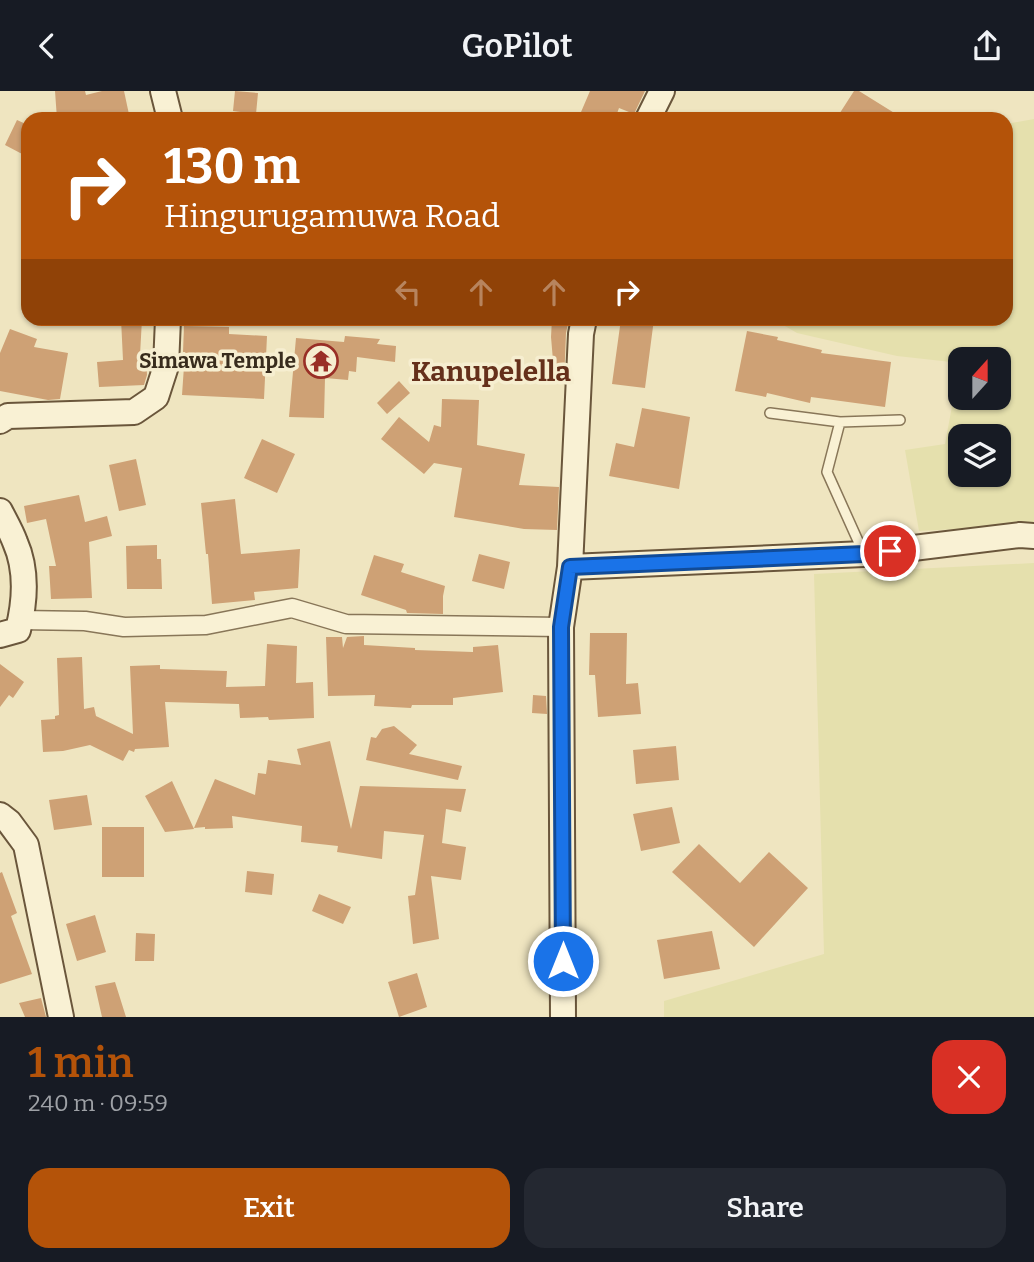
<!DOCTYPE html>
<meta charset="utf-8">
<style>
:root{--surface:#171b24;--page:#242831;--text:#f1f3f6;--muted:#9ea1a6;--accent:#b45309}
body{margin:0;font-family:Bitter,serif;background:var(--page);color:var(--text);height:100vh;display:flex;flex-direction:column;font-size:26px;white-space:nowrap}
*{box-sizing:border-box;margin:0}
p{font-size:23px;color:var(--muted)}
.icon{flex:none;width:38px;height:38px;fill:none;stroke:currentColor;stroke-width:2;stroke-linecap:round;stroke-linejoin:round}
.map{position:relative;height:926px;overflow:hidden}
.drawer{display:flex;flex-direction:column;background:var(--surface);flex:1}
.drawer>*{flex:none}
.banner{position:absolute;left:21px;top:21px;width:992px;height:214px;border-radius:21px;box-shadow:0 2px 5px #0004;background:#b45309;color:#fff;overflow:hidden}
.needle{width:46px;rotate:21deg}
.tools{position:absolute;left:948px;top:256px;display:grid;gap:14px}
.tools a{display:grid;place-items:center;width:63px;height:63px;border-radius:14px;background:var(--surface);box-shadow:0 2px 5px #0004;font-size:35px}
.pin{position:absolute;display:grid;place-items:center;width:60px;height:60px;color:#fff;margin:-30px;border:4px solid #fff;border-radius:50%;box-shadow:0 2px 7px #0007}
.me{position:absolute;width:77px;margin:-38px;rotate:0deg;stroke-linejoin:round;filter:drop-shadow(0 0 5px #0008)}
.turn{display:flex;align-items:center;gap:24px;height:147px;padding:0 28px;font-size:32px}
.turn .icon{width:91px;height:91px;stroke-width:2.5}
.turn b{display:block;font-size:49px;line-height:60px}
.lanes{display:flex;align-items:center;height:66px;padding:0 28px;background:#0003;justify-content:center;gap:35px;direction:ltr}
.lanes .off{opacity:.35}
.round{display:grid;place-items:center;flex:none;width:74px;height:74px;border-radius:21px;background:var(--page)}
.summary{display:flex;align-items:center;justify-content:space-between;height:119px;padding:0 28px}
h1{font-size:42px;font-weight:600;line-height:52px;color:var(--accent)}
.cta{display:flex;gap:14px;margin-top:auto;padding:14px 28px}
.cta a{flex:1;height:80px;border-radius:21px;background:var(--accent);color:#fff;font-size:28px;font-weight:600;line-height:80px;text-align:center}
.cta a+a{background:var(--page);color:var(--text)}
header{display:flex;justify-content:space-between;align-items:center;height:91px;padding:0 28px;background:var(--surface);font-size:32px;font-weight:600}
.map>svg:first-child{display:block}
.farmland{fill:#e5e0ad;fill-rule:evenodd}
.building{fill:#cea175}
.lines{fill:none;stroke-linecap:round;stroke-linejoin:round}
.lane-casing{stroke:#887658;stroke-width:12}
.street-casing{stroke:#887658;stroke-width:21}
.secondary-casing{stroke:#6a563b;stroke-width:28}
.lane{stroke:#f9f1d4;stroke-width:9}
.street{stroke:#f9f1d4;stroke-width:18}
.secondary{stroke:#f9f1d4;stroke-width:24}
.route-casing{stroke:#114b97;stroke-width:18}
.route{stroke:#1a73e8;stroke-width:12}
.labels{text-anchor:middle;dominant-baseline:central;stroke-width:7;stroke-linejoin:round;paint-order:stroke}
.poi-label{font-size:21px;font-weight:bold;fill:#382c1d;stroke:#f6eed0;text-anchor:end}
.district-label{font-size:28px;font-weight:bold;fill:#65301b;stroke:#f6eed0}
</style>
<header><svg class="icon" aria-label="back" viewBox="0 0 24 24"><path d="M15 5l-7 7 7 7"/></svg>GoPilot<svg class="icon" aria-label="share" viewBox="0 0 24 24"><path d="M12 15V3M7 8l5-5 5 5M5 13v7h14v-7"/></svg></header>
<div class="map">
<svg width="1034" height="926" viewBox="0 0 1034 926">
<rect width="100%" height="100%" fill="#efe5c0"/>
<path class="farmland" d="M 1034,28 L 1034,434 L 919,440 L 905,359 L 945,353 L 960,272 L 897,265 L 797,242 L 773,228 L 1006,228 L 1006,33 ZM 961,268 L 999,268 L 999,306 L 961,306 ZM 961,345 L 999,345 L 999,383 L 961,383 Z
M 1034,472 L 1034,926 L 664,926 L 664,910 L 824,863 L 814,483 Z"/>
<path class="building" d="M 55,0 L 85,0 L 86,4 L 102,0 L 124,0 L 130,28 L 57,28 Z
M 235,0 L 258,2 L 256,23 L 233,20 Z
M 590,0 L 645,0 L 634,23 L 619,17 L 615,28 L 578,28 Z
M 854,0 L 859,0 L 904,28 L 836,28 Z
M 17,29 L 28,34 L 28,55 L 24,64 L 5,54 Z
M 121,228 L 142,228 L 140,264 L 146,264 L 147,284 L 144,294 L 99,296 L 97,271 L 123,269 Z
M 552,228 L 569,228 L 566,242 L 564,292 L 555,293 L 551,246 Z
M 621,228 L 654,228 L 645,297 L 612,293 Z
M 184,235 L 229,236 L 229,243 L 267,245 L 264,308 L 182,304 L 185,261 L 183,261 Z
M 10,238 L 37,248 L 34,256 L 68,262 L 60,308 L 48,309 L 0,300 L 0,262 Z
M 747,240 L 778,246 L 777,249 L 822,259 L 821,262 L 891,271 L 885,316 L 811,306 L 810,312 L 767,302 L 766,306 L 735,300 Z
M 345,245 L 380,248 L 377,253 L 396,255 L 395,271 L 357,266 L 356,281 L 349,280 L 348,289 L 325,287 L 324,327 L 289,326 L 296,247 L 344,251 Z
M 399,290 L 410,302 L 387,323 L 377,312 Z
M 442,308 L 479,309 L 477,354 L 525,363 L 519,394 L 559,396 L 557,439 L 524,438 L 454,426 L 462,377 L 434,372 L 424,383 L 381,348 L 399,326 L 429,351 L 434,334 L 441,336 Z
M 642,317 L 690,326 L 679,398 L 609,385 L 616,352 L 634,356 Z
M 262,348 L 295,363 L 277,402 L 244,387 Z
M 136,368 L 146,414 L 119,420 L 109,374 Z
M 79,404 L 85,431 L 107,425 L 112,445 L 89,451 L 92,507 L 51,508 L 49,475 L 56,475 L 46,428 L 27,432 L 24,415 Z
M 235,408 L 241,463 L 300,458 L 298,497 L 254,501 L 255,509 L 212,513 L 208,463 L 206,463 L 201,412 Z
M 157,454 L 157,468 L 161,468 L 162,498 L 127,498 L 126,455 Z
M 479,463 L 510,471 L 504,498 L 472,490 Z
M 374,464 L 404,473 L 401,481 L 445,495 L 443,505 L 443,523 L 407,522 L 406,519 L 361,504 Z
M 590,542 L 627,542 L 626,593 L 638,592 L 641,623 L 598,626 L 595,584 L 589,584 Z
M 364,545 L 364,554 L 415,557 L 415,559 L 473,561 L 473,556 L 498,554 L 503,601 L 453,607 L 453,614 L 412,614 L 411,617 L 374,615 L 375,604 L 328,605 L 326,546 L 342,546 L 343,557 L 347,546 Z
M 267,553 L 297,555 L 296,592 L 313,591 L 314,627 L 269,629 L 268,626 L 240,627 L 239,613 L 165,611 L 169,656 L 135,658 L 134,661 L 129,659 L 123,670 L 90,654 L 63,660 L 43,661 L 41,629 L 55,628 L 55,625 L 59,624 L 57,567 L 82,566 L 84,618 L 94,616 L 96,625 L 133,643 L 130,575 L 160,574 L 160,578 L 227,580 L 226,596 L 265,595 Z
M 0,573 L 24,591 L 13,607 L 9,604 L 0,616 Z
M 533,604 L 546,605 L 547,623 L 532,622 Z
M 394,635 L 417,654 L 409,663 L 462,675 L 458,689 L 366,669 L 371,646 L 376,647 L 382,638 Z
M 330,650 L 351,738 L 360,695 L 466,698 L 461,721 L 446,718 L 442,752 L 466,756 L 461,789 L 431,785 L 439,848 L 413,853 L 408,805 L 415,804 L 424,744 L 384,740 L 382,768 L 337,761 L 338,755 L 301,751 L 302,735 L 232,725 L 233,737 L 205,738 L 205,736 L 194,737 L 215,688 L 255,704 L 258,682 L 266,683 L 268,669 L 301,674 L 297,658 Z
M 676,655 L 679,689 L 636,693 L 633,659 Z
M 172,690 L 194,738 L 165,741 L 145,705 Z
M 87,704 L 92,734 L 54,739 L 49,709 Z
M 672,716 L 680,752 L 641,760 L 633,723 Z
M 102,736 L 144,736 L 144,786 L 102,786 Z
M 699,753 L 740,792 L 769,761 L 808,797 L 754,856 L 672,781 Z
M 247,780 L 274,783 L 272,804 L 245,801 Z
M 2,781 L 17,822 L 11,825 L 32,883 L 0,893 L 0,782 Z
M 319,803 L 351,816 L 343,833 L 312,820 Z
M 95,824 L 106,861 L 77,870 L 66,833 Z
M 712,840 L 720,878 L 664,888 L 657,849 Z
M 136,842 L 155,843 L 154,870 L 135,870 Z
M 417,882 L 427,916 L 399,926 L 388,891 Z
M 115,891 L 126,926 L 102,926 L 95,895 Z
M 41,907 L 46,926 L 25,926 L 19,912 Z"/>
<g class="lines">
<g class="lane-casing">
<path id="lane" d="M 770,322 L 840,331 L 900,329
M 840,331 L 827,381 L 863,461"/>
</g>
<g class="street-casing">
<path id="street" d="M 20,529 L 85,530 L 124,536 L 206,534 L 292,517 L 346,533 L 561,536"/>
</g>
<g class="secondary-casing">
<path id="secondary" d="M 163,0 L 170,28
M 648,28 L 662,0
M 0,330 L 8,325 L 134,321 L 156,306 L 166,275 L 168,228
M 0,420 C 5,430 11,440 15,451 C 27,478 25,511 18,539 L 0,544
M 570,476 L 864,463 L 1020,444 L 1034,445
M 0,724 L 9,731 L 26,754 L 61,926
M 563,926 L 561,536 L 570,476 L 581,243 L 584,228"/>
</g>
<use href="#lane" class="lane"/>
<use href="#street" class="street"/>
<use href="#secondary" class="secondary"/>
</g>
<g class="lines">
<g class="route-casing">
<path id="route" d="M 563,870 L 561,536 L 570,476 L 864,463 L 890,460"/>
</g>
<use href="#route" class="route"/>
</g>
<defs>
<g id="temple-ring" transform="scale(1.75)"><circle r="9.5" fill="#f6eed0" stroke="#992f26" stroke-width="1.5"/><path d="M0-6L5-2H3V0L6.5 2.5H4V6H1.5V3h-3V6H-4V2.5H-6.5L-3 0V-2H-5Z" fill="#992f26"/></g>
</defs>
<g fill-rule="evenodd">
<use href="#temple-ring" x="321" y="270"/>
</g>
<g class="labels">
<g class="poi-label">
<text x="296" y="270">Simawa Temple</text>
</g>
<g class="district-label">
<text x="491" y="280">Kanupelella</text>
</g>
</g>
</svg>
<div class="tools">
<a><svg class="needle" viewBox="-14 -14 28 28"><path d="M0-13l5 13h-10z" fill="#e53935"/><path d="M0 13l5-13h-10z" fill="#9ea1a6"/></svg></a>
<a><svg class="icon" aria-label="layers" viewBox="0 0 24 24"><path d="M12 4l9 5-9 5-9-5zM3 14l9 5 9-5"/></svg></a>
</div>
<div class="pin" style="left:890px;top:460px;background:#d93025"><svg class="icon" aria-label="arrive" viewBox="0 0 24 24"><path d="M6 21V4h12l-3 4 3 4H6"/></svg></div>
<svg class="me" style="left:563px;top:870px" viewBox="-20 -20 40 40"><circle r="17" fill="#1a73e8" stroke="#fff" stroke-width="3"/><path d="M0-11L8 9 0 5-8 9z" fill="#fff"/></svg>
<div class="banner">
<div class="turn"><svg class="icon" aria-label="right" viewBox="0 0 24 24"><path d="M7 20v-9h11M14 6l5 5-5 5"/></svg><div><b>130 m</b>Hingurugamuwa Road</div></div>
<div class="lanes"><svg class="icon off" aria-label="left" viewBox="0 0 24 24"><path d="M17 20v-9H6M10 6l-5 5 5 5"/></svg><svg class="icon off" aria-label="ahead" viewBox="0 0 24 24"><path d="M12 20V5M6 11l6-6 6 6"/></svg><svg class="icon off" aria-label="ahead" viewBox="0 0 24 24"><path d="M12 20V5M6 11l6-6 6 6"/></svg><svg class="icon" aria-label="right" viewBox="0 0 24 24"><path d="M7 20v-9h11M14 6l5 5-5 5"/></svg></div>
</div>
</div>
<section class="drawer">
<div class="summary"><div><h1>1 min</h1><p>240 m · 09:59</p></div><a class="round" style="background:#d93025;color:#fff"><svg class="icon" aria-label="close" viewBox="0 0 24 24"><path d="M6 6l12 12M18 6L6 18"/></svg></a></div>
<div class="cta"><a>Exit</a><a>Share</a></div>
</section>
